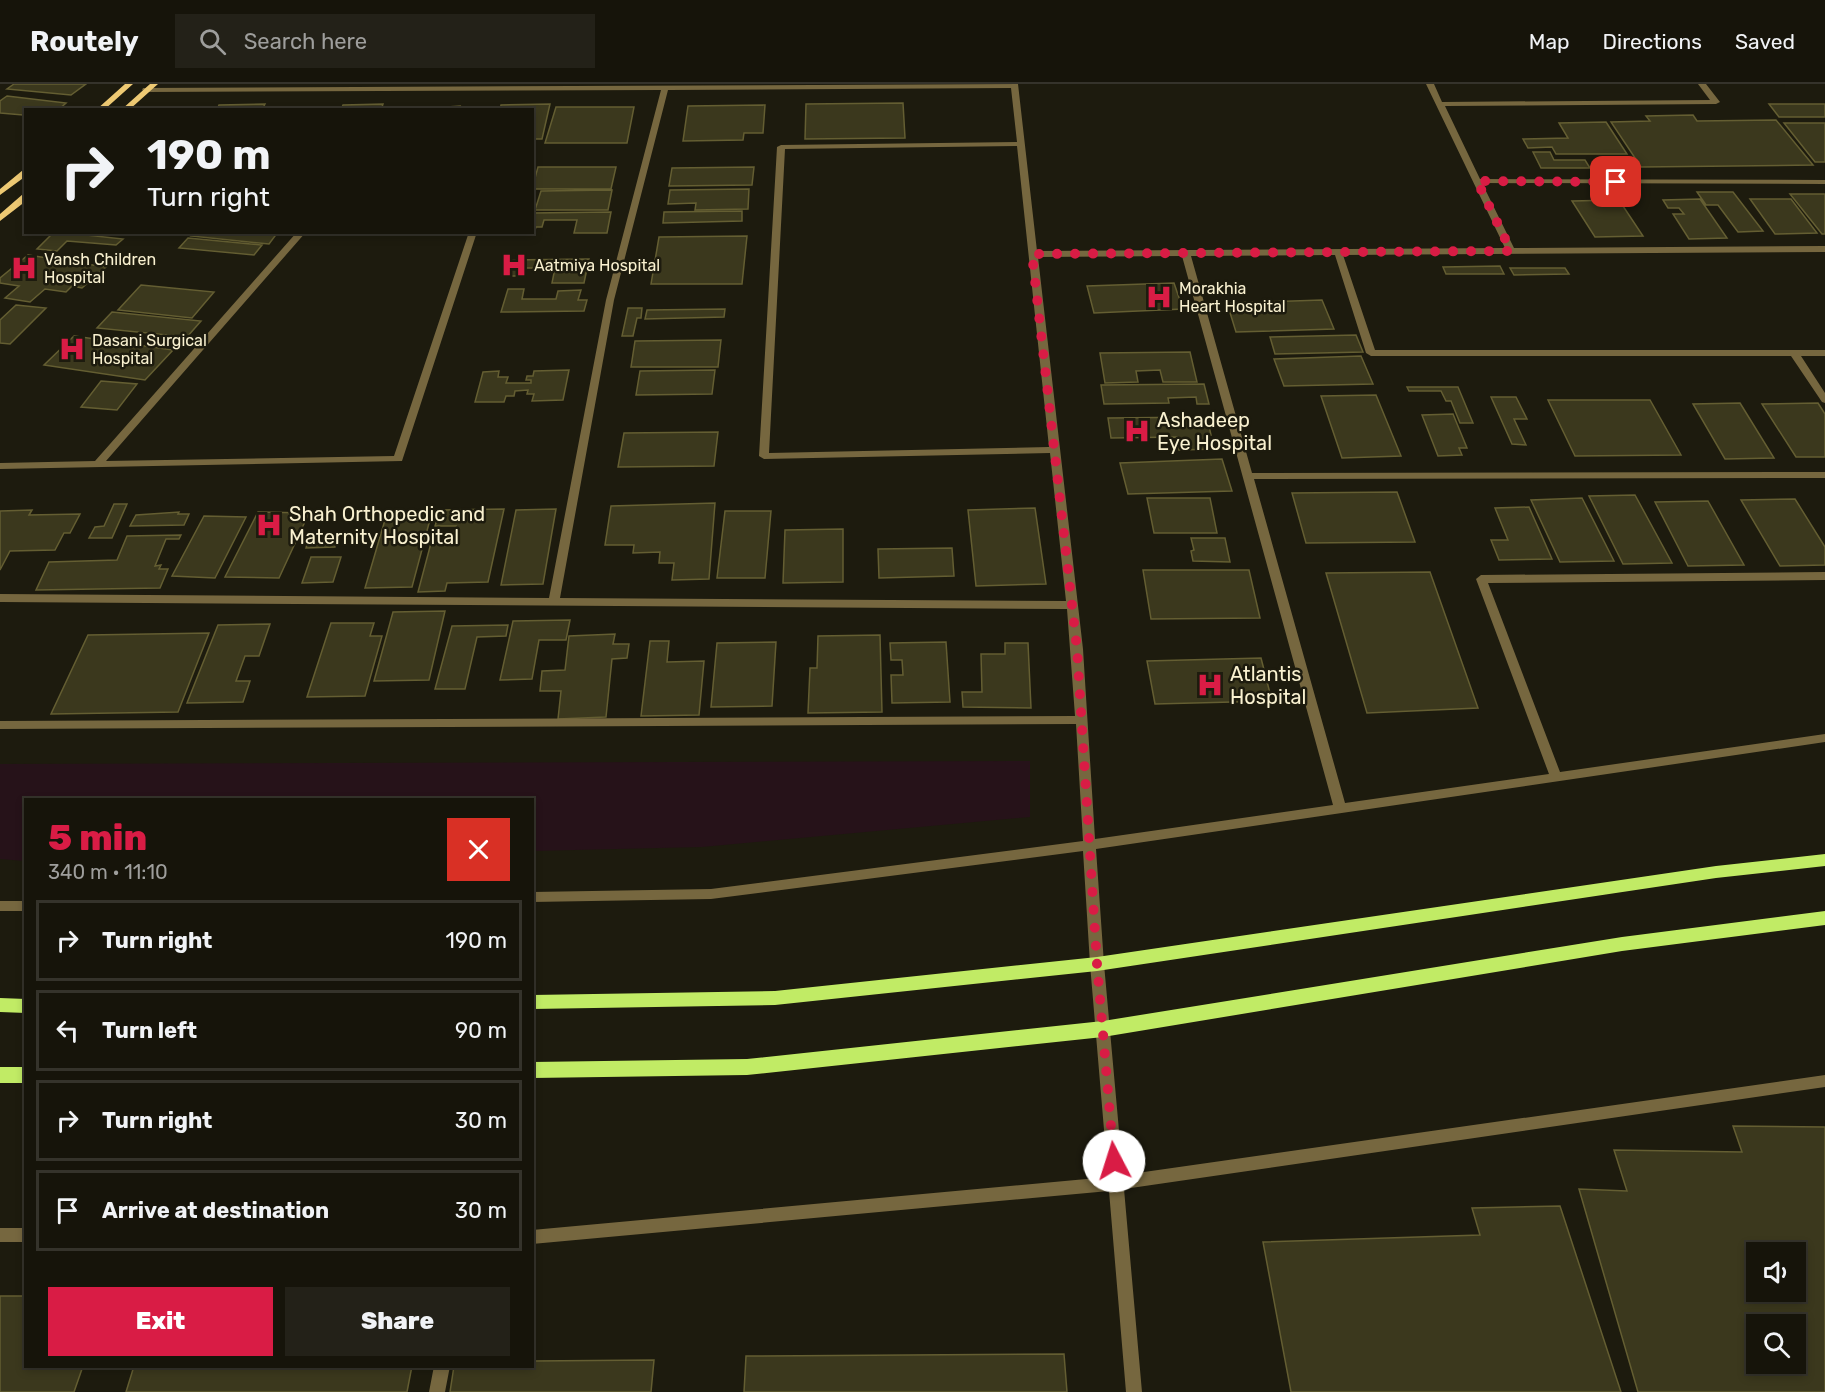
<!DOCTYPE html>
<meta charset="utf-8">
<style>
:root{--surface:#16140a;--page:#232118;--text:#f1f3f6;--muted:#9e9e9c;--line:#35332b;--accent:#d91c45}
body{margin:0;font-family:Rubik,sans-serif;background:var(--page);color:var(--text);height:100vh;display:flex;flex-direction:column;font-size:22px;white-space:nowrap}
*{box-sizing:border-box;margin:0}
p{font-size:20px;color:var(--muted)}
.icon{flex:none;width:33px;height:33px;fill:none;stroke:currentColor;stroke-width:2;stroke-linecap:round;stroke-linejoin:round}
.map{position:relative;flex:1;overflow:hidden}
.details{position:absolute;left:24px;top:714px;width:510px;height:570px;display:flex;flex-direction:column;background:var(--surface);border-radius:0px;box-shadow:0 3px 9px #0003,0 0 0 2px var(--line)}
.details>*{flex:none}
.top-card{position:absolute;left:24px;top:24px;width:510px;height:126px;border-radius:0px;box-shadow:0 3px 9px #0003,0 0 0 2px var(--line);background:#16140a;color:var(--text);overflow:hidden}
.controls{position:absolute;left:1746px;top:1158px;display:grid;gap:12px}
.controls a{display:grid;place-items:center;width:60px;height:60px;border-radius:0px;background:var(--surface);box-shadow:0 3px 9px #0003,0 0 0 2px var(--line);font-size:30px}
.pin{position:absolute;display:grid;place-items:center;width:51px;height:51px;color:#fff;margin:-26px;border-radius:12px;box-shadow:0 3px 9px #0006}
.me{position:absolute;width:66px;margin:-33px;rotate:355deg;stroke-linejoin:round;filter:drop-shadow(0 0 4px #0008)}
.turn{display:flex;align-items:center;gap:21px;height:126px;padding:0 24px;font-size:27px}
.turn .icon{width:78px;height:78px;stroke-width:2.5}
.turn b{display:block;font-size:42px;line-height:51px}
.round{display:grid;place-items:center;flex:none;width:63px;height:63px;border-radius:0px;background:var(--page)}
.headline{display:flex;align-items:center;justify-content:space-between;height:102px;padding:0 24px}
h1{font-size:36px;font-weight:800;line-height:45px;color:var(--accent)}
.action{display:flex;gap:12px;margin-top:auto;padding:12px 24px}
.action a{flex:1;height:69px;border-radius:0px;background:var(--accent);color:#fff;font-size:24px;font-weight:800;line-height:69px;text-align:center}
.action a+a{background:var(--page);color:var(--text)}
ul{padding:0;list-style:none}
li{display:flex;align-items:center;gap:18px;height:81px;margin:0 12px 9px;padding:0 12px;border:3px solid var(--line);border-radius:0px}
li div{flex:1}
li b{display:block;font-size:22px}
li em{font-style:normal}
header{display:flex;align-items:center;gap:36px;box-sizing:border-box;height:84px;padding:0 30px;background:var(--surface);border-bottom:2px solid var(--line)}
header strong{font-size:28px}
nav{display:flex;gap:33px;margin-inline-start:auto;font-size:21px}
.search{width:420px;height:54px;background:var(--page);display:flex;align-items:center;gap:15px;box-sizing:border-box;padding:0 21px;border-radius:0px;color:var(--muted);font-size:22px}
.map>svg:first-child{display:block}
.green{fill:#261219}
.building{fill:#3b381d;stroke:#645e32;stroke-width:1.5;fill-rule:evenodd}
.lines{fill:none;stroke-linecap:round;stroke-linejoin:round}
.street{fill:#76673f;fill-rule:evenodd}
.secondary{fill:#edc973;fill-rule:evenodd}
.primary{fill:#c1eb65;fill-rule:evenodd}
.route{stroke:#d91c45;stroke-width:10;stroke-dasharray:0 18}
.labels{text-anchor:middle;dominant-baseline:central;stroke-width:5;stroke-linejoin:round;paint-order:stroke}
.far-poi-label{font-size:16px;fill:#f9f1d0;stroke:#1d1b0e;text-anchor:start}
.poi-label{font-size:20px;fill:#f9f1d0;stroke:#1d1b0e;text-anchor:start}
</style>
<header>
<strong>Routely</strong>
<div class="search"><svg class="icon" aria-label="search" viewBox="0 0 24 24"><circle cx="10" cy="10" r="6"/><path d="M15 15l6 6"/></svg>Search here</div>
<nav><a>Map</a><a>Directions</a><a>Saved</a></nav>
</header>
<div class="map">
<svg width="1825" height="1308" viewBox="0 0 1825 1308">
<rect width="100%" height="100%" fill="#1d1b0e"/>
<path class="green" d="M 1030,677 L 1030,733 L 702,763 L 533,767 L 532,716 L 26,716 L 25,777 L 0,775 L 0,680 Z"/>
<path class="building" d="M 14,0 L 86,0 L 71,11 L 7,5 Z
M 7,12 L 66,19 L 58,26 L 26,26 L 23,31 L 0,29 L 0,17 Z
M 903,19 L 905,54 L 805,55 L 806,20 Z
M 265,20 L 262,26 L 217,26 L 219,21 Z
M 383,20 L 381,26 L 341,26 L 343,21 Z
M 550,20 L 542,55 L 532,55 L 532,26 L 500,26 L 501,21 Z
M 1769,20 L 1825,20 L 1825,33 L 1779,33 Z
M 765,21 L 763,49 L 744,49 L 743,56 L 683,57 L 688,22 Z
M 460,22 L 458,26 L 387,26 L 432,24 Z
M 556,23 L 634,23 L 627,59 L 545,59 Z
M 1693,31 L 1697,37 L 1776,36 L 1813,81 L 1641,83 L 1611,38 L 1650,37 L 1646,32 Z
M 1606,38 L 1627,70 L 1556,70 L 1552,63 L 1528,64 L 1523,55 L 1568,54 L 1559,39 Z
M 1784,39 L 1825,39 L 1825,78 L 1815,78 Z
M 1533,68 L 1550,68 L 1554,76 L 1585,76 L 1590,84 L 1541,84 Z
M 538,83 L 616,83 L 611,105 L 532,105 Z
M 754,83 L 752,101 L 669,102 L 672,84 Z
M 749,105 L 748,125 L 695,126 L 696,119 L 668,120 L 670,106 Z
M 612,106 L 608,126 L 535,126 L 541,107 Z
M 1697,108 L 1733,108 L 1763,147 L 1738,148 L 1718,121 L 1706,121 Z
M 1790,110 L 1825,110 L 1825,150 L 1822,150 Z
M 1700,115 L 1727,154 L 1689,155 L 1673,130 L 1684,130 L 1679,124 L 1668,124 L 1663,116 Z
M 1750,115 L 1791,115 L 1817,149 L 1775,150 Z
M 1619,116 L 1643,152 L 1595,153 L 1572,117 Z
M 742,127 L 742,137 L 663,139 L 664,128 Z
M 611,128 L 607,149 L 574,149 L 577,136 L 544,136 L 542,143 L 536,143 L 534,149 L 522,149 L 532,148 L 532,129 Z
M 54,148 L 59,148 L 123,155 L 116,161 L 67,157 L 57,167 L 37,165 Z
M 195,148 L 278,148 L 269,160 L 191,152 Z
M 747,152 L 742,200 L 651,200 L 659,153 Z
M 188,154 L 262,161 L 254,171 L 179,164 Z
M 28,171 L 106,183 L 82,204 L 72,202 L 66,208 L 45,205 L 30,218 L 5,214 L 19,202 L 0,199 L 0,194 Z
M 589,175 L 584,199 L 552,199 L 555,184 L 525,184 L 524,188 L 519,188 L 518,192 L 502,192 L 506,176 Z
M 1500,182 L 1504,190 L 1446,190 L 1443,183 Z
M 1510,184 L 1565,184 L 1569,190 L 1514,191 Z
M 1174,199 L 1183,225 L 1094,229 L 1087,202 Z
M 141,201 L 214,208 L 192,234 L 118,226 Z
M 508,205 L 524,205 L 522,215 L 556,215 L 558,207 L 581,206 L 578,216 L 587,216 L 584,227 L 501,228 Z
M 1322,216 L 1334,245 L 1236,248 L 1227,219 Z
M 16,221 L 46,224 L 10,260 L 0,259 L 0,236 Z
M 628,224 L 642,224 L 641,234 L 637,234 L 633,252 L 622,252 Z
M 725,225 L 724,233 L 645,235 L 647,226 Z
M 112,228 L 201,237 L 187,253 L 97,244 Z
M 1356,251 L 1363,268 L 1275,270 L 1270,253 Z
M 74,252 L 173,266 L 145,296 L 44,281 Z
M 721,256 L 718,283 L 631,283 L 635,257 Z
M 1190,268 L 1197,298 L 1163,298 L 1160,286 L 1136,287 L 1138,298 L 1105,299 L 1100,269 Z
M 1361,272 L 1373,300 L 1284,302 L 1274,275 Z
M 569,286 L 563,316 L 532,317 L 534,310 L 527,310 L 528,306 L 515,307 L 514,312 L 506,312 L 504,318 L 475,318 L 483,288 L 499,287 L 498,293 L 508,293 L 506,299 L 531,299 L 531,296 L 526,296 L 527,292 L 533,292 L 534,287 Z
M 715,286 L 712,310 L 636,311 L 640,287 Z
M 101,297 L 137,300 L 117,326 L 81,323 Z
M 1204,300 L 1209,320 L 1197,320 L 1196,313 L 1168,314 L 1169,319 L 1104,320 L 1101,301 Z
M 1407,303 L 1458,303 L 1473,339 L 1460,339 L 1451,317 L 1446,317 L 1441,307 L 1409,307 Z
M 1376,311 L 1401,372 L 1342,374 L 1321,312 Z
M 1491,313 L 1516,313 L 1527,335 L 1514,335 L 1526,361 L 1512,360 Z
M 1548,316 L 1650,316 L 1681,371 L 1575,372 Z
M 1740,319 L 1774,374 L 1725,375 L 1693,320 Z
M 1818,319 L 1825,330 L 1825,373 L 1796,373 L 1762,320 Z
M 1453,330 L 1467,364 L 1459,364 L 1462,371 L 1438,372 L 1422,331 Z
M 1207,333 L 1211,351 L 1205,351 L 1207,361 L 1213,361 L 1214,365 L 1179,366 L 1177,353 L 1111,354 L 1108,334 Z
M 718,348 L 714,382 L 618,383 L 624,349 Z
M 1222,375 L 1232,407 L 1128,410 L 1120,379 Z
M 1397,408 L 1415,458 L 1306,459 L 1292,409 Z
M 1635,411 L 1672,479 L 1623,480 L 1589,412 Z
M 1147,414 L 1210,414 L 1217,449 L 1154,449 Z
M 1582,414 L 1614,477 L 1560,478 L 1531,416 Z
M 1795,415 L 1825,463 L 1825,481 L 1780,482 L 1741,416 Z
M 1708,417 L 1744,481 L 1688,482 L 1655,418 Z
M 715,419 L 709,495 L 672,496 L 674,479 L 659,479 L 660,468 L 633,469 L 634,461 L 605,461 L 611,422 Z
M 114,420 L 127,420 L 112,454 L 89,454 L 95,443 L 104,442 Z
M 1529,423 L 1552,475 L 1499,476 L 1491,456 L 1508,456 L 1495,424 Z
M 1035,424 L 1046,500 L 976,502 L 968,426 Z
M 504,425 L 488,498 L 447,499 L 445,507 L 418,508 L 431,459 L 451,458 L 456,442 L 435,442 L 440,426 Z
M 556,425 L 543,500 L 501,501 L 516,426 Z
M 32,426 L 29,431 L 80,430 L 70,449 L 64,449 L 55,466 L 10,467 L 0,486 L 0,427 Z
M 725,427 L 771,427 L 765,494 L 717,494 Z
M 179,428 L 178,430 L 189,430 L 184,441 L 130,442 L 136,431 Z
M 258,428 L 309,429 L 279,494 L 225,493 Z
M 432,428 L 412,503 L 365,504 L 387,429 Z
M 204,432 L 246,433 L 215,494 L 172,492 Z
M 843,445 L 843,498 L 783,499 L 785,446 Z
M 340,449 L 335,463 L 306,464 L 310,450 Z
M 181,451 L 179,455 L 166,455 L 155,482 L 161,481 L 159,485 L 168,485 L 160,504 L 36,506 L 49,478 L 117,476 L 127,452 Z
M 1191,454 L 1225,454 L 1230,478 L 1193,477 L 1191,467 L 1194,466 Z
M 952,464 L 954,492 L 879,494 L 878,465 Z
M 311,473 L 341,473 L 333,498 L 302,499 Z
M 1143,486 L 1249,486 L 1260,534 L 1151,535 Z
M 1430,488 L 1478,624 L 1367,629 L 1326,489 Z
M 445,527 L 429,596 L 374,597 L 393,528 Z
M 570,536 L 566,556 L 539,556 L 532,595 L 500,596 L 513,537 Z
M 331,539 L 374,539 L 370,552 L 382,552 L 365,612 L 307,613 Z
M 270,540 L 259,572 L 245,572 L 236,597 L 250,597 L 243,618 L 187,619 L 218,541 Z
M 508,541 L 506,552 L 477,553 L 465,605 L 435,605 L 452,542 Z
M 209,549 L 178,628 L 51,630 L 88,551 Z
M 615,550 L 613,560 L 629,560 L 627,574 L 612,575 L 606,633 L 558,635 L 561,607 L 540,607 L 542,587 L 565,586 L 569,552 Z
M 880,551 L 882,628 L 808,629 L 810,584 L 817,584 L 818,552 Z
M 650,557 L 669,557 L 667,578 L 704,577 L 699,631 L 641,632 Z
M 776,558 L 772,622 L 711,623 L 717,559 Z
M 946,558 L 950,618 L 892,619 L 891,591 L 903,591 L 902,576 L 891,576 L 890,559 Z
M 1005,559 L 1028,559 L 1031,624 L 963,623 L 962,608 L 982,608 L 981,570 L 1005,570 Z
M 1261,574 L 1272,617 L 1155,620 L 1147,577 Z
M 1733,1042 L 1825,1043 L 1825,1308 L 1638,1308 L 1579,1105 L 1627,1107 L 1614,1066 L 1742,1068 ZM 1756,1168 L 1796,1168 L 1796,1208 L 1756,1208 ZM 1756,1240 L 1796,1240 L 1796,1280 L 1756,1280 Z
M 1560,1122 L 1621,1308 L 1291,1308 L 1263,1158 L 1480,1151 L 1472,1124 Z
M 0,1212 L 26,1212 L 26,1282 L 83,1282 L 74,1308 L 0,1308 Z
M 1064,1270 L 1067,1308 L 744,1308 L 746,1272 Z
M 654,1276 L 651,1308 L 450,1308 L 454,1282 L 532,1282 L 532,1277 Z
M 134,1282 L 412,1282 L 407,1308 L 126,1308 Z"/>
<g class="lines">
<path class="street" d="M 1018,0 L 1037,167 L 1505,164 L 1426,0 L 1434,0 L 1442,18 L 1710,16 L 1698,0 L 1706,0 L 1720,18 L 1716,20 L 1445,22 L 1480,95 L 1825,96 L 1825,100 L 1482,99 L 1514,164 L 1825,162 L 1825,168 L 1343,171 L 1375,266 L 1825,266 L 1825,272 L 1801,272 L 1825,309 L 1825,319 L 1822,318 L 1791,272 L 1371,272 L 1366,269 L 1335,171 L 1191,172 L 1252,389 L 1825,388 L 1825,394 L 1254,395 L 1345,719 L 1549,690 L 1476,495 L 1481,491 L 1825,488 L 1825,496 L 1488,499 L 1560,688 L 1825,650 L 1825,658 L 1096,765 L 1104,880 L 1123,1091 L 1825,991 L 1825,1003 L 1124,1105 L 1142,1308 L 1126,1308 L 1109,1107 L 532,1160 L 532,1146 L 1108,1093 L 1090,880 L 1083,767 L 711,815 L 532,818 L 532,808 L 711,805 L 1083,757 L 1076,640 L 0,645 L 0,637 L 1075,632 L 1067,525 L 0,518 L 0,510 L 549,514 L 606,216 L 661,6 L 146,8 L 142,6 L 143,4 ZM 1011,4 L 1017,58 L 781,61 L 777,63 L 759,372 L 764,375 L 1050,369 L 1066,517 L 560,514 L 614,216 L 668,6 ZM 1017,62 L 1049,363 L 769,369 L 785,65 ZM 1182,172 L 1333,721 L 1095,755 L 1083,565 L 1038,173 Z
M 297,148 L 306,148 L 106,377 L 394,372 L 469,148 L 477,148 L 402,377 L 0,385 L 0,379 L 95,377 Z
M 0,817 L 26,817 L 26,827 L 0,827 Z
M 0,1144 L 26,1144 L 26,1158 L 0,1158 Z
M 434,1282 L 450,1282 L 445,1308 L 429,1308 Z"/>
<path class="secondary" d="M 125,0 L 133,0 L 104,26 L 96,26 Z
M 150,0 L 158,0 L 129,26 L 121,26 Z
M 23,86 L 26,86 L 26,92 L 0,111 L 0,105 Z
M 23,110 L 26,110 L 26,117 L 0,137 L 0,130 Z"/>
<path class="primary" d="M 1825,770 L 1825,782 L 1716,794 L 1097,887 L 775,921 L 532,925 L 532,911 L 775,907 L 1097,873 L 1716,782 Z
M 1825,827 L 1825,841 L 1622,867 L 1103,953 L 747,991 L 532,994 L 532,978 L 747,975 L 1103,937 L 1622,853 Z
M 0,914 L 26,915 L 26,929 L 0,928 Z
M 0,983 L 26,983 L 26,999 L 0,999 Z"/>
</g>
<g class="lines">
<path class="route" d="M 1114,1077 L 1097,880 L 1077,565 L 1032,170 L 1511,167 L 1477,97 L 1616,98"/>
</g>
<defs>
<g id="hospital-bare" transform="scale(2.07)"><path d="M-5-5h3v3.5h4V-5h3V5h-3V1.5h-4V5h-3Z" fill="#d91c45" stroke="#1d1b0e" stroke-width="2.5" paint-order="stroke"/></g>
</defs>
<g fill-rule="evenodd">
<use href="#hospital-bare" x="514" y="181"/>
<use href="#hospital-bare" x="24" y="184"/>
<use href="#hospital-bare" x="1159" y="213"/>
<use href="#hospital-bare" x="72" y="265"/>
<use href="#hospital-bare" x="1137" y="347"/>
<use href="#hospital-bare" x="269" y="441"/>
<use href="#hospital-bare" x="1210" y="601"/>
</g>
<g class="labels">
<g class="far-poi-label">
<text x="44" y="175">Vansh Children<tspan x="44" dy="18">Hospital</tspan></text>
<text x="534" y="181">Aatmiya Hospital</text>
<text x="1179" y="204">Morakhia<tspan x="1179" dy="18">Heart Hospital</tspan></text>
<text x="92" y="256">Dasani Surgical<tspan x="92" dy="18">Hospital</tspan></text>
</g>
<g class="poi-label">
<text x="1157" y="336">Ashadeep<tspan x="1157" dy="23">Eye Hospital</tspan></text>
<text x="289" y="430">Shah Orthopedic and<tspan x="289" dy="23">Maternity Hospital</tspan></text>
<text x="1230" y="590">Atlantis<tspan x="1230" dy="23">Hospital</tspan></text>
</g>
</g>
</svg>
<div class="controls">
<a><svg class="icon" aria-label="sound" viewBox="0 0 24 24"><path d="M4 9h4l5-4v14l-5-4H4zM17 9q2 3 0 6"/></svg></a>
<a><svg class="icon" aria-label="search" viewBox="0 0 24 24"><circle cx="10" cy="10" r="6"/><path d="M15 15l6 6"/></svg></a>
</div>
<div class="pin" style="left:1616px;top:98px;background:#d93025"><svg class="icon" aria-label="arrive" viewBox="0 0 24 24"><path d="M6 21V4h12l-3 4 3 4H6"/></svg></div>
<svg class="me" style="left:1114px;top:1077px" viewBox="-20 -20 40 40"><circle r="19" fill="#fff"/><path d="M0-13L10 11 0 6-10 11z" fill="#d91c45"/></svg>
<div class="top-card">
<div class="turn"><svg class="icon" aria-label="right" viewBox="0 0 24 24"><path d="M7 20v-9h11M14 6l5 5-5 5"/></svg><div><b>190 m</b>Turn right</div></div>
</div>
<section class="details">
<div class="headline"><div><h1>5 min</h1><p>340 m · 11:10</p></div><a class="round" style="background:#d93025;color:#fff"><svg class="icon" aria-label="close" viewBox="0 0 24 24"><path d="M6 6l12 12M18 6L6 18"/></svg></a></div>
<ul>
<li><svg class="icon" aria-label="right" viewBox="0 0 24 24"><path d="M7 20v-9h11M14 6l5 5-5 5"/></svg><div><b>Turn right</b></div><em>190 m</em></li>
<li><svg class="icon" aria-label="left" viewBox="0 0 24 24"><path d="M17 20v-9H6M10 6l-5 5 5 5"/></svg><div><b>Turn left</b></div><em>90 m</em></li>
<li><svg class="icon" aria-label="right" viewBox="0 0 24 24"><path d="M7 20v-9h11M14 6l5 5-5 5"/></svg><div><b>Turn right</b></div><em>30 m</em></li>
<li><svg class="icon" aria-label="arrive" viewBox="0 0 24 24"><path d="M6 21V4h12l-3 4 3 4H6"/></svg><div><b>Arrive at destination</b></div><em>30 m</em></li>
</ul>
<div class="action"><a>Exit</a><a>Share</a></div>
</section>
</div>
